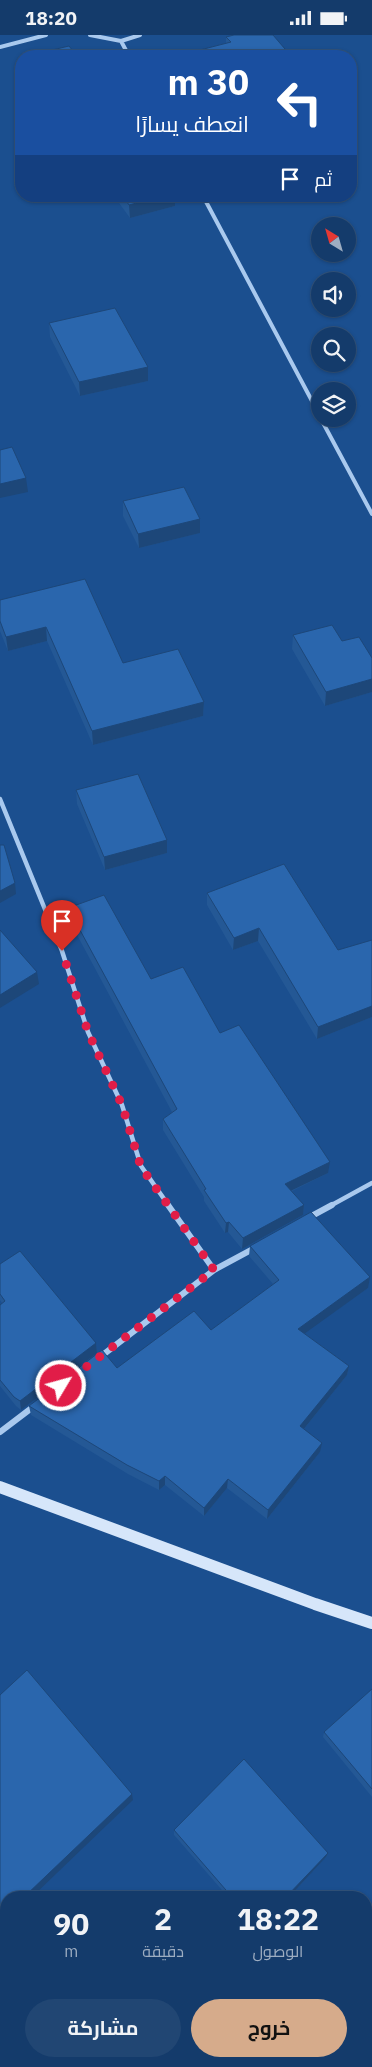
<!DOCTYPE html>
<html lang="ar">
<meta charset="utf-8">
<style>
:root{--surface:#143b6b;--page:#214673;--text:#f1f3f6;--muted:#9dadc1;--line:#33557e;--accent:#d6ab8b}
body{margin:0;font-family:"IBM Plex Sans",Cairo,sans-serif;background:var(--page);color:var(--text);direction:rtl;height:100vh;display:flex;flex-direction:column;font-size:19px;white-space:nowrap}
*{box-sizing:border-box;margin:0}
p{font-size:16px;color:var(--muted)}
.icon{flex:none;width:28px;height:28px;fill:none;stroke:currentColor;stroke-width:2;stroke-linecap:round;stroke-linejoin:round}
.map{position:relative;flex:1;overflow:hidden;direction:ltr}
.side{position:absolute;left:0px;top:1856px;width:372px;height:176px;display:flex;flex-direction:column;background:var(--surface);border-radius:20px 20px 0 0;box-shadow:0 1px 4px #0004,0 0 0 1px var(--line);direction:rtl}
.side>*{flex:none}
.top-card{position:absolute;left:15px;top:15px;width:342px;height:152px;border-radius:20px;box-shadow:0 1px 4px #0004,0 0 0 1px var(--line);direction:rtl;background:#1a4fa0;color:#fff;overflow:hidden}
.needle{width:32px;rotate:323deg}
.buttons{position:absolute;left:311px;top:182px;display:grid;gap:10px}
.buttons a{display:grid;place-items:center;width:45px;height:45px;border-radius:50%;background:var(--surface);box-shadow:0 1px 4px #0004,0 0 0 1px var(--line);font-size:25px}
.pin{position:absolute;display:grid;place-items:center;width:42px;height:42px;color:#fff;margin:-51px -21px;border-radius:50% 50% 50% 0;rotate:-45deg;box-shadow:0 0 5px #0007}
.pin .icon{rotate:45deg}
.me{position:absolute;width:55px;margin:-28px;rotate:53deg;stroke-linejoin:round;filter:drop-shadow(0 0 4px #0008)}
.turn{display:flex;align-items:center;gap:18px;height:105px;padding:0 25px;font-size:22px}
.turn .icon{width:65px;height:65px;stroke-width:2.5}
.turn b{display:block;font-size:35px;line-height:42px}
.then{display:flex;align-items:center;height:48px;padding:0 25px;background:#0003;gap:10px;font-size:19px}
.eta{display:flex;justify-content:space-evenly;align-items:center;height:85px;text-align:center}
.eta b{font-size:30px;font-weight:700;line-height:35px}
.primary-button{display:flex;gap:10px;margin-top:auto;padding:10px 25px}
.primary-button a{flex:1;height:58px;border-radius:30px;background:var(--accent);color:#111;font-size:20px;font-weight:700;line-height:58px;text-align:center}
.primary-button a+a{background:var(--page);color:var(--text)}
.status{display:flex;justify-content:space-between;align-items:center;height:35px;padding:0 25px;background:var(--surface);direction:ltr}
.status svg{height:14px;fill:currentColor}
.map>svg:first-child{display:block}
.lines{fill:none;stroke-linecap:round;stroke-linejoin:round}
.street-far2{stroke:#a9c9ee;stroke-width:4}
.street-far1{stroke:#a9c9ee;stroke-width:4.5}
.street{stroke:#a9c9ee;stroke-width:6}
.secondary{stroke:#d6e6fa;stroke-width:12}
.wall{fill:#245895}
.shaded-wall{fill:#1d4779}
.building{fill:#2a66ad;stroke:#1d4779}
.route{stroke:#e11d48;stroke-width:9;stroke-dasharray:0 16.2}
</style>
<div class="status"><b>18:20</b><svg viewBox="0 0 49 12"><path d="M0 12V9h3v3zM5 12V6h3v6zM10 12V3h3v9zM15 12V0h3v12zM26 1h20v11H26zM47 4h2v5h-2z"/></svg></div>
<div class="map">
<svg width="372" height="2032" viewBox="0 0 372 2032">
<rect width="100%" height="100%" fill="#1b4f8f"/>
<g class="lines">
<path class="street-far2" d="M 90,0 L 121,6 L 140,0
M 121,6 L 129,21
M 0,12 L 46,0
M 203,161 L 320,381
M 321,384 L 372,479"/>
<path class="street-far1" d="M 0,764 L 62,916 L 88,997 L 122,1070 L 141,1131 L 169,1171
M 330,1171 L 372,1148"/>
<path class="street" d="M 308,1183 L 332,1170
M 214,1235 L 255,1213
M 100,1322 L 214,1235 L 168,1170
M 0,1397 L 33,1372"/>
<path class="secondary" d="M 0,1452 L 315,1569 L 372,1588"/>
</g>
<path class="wall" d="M 226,2 L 291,21 L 200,21 L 200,15 L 226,8 Z
M 114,161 L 175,161 L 175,171 L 130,183 Z
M 49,288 L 148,332 L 148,346 L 80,361 L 50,302 Z
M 123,466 L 200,484 L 200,498 L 139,513 L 123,481 Z
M 0,565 L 123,628 L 204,667 L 203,681 L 93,710 L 47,606 L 8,616 L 0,596 Z
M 293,600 L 342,606 L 372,623 L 372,657 L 325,671 L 292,614 Z
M 76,755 L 167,818 L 105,835 L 77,769 Z
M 207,858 L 338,915 L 372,905 L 372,982 L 317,1004 L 258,906 L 233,915 L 207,870 Z
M 68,873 L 151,944 L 220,998 L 328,1138 L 292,1156 L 304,1170 L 303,1180 L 242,1214 L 228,1197 L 225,1198 L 204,1166 L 204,1162 L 163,1095 L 163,1084 L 172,1077 L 69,885 Z
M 250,1211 L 368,1253 L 304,1298 L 349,1331 L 347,1340 L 304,1394 L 320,1417 L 267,1484 L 227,1453 L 204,1481 L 165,1450 L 159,1455 L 128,1439 L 31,1380 L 29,1371 L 117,1333 L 211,1295 L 273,1249 L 249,1221 Z
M 0,1229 L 96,1308 L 97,1318 L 21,1375 L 16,1371 L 0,1351 L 0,1270 L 2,1268 L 0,1265 Z
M 372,1654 L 372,1762 L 323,1702 L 324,1697 Z
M 174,1795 L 328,1818 L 326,1822 L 289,1862 L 228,1862 L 174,1800 Z
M 267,2026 L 366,2026 L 372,2032 L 272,2032 Z"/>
<path class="shaded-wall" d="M 163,161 L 175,161 L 175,171 L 130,183 L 129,170 Z
M 148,332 L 148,346 L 80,361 L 79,347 Z
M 26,443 L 28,457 L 0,463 L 0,449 Z
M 200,484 L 200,498 L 139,513 L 138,499 Z
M 46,592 L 47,606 L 8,616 L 6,602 Z
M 372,644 L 372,657 L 325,671 L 326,657 Z
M 204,667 L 203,681 L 93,710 L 92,696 Z
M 167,805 L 167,818 L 105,835 L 104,822 Z
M 15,848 L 16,859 L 0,868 L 0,856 Z
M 259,893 L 258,906 L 233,915 L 234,903 Z
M 37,937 L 39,949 L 0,973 L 0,960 Z
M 372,971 L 372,982 L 317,1004 L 318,992 Z
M 330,1127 L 328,1138 L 284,1159 L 285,1149 Z
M 304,1170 L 303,1180 L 242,1214 L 243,1203 Z
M 229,1187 L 228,1197 L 225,1198 L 226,1188 Z
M 370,1242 L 368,1253 L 297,1304 L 298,1294 Z
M 96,1308 L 97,1318 L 21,1375 L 20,1366 Z
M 349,1331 L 347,1340 L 299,1400 L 300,1391 Z
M 322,1408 L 320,1417 L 267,1484 L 268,1475 Z
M 165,1441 L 165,1450 L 159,1455 L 159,1446 Z
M 228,1444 L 227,1453 L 204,1481 L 204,1473 Z
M 132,1759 L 133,1765 L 32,1862 L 24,1862 Z
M 328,1818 L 326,1822 L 289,1862 L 286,1862 Z
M 6,1880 L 6,1887 L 0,1893 L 0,1886 Z"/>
<path class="building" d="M 234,0 L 273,0 L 291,21 L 206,21 L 200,15 L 231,7 L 226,2 Z
M 69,11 L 77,21 L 32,21 L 31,20 Z
M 123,161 L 163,161 L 129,170 Z
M 115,273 L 148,332 L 79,347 L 49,288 Z
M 12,412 L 26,443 L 0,449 L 0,415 Z
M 184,452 L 200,484 L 138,499 L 123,466 Z
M 85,544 L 123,628 L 178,614 L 204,667 L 92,696 L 46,592 L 6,602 L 0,586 L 0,565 Z
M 332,590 L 342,606 L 359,602 L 372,623 L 372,644 L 326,657 L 293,600 Z
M 138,739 L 167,805 L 104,822 L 76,755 Z
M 0,810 L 4,810 L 15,848 L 0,856 Z
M 284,829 L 338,915 L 372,905 L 372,971 L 318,992 L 259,893 L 234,903 L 207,858 Z
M 104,860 L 151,944 L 183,932 L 220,998 L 239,990 L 330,1127 L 285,1149 L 304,1170 L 243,1203 L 229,1187 L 226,1188 L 204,1155 L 206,1154 L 163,1084 L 177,1074 L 68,873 Z
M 0,895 L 37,937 L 0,960 Z
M 311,1177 L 370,1242 L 298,1294 L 349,1331 L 300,1391 L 322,1408 L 268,1475 L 228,1444 L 204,1473 L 165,1441 L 159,1446 L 127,1430 L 29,1371 L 102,1315 L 117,1333 L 194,1276 L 211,1295 L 279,1245 L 250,1211 Z
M 20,1216 L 96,1308 L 20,1366 L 14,1362 L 0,1345 L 0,1270 L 5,1266 L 0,1259 L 0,1229 Z
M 27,1635 L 132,1759 L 24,1862 L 6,1862 L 6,1880 L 0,1886 L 0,1660 Z
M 372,1654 L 372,1754 L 324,1697 Z
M 244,1724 L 328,1818 L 286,1862 L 232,1862 L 174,1795 Z
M 372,1874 L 372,1979 L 366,1985 L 366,1884 L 369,1881 L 367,1879 Z
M 366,2004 L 372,2011 L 372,2032 L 274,2032 L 270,2026 L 366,2026 Z"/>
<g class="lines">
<path class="route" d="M 61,1351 L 214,1235 L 141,1132 L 122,1070 L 88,997 L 62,916"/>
</g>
</svg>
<div class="buttons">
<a><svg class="needle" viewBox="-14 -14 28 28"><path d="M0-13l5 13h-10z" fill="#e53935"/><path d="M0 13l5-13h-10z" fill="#9dadc1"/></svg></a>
<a><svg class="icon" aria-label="sound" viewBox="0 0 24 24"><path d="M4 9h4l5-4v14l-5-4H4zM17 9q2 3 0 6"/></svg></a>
<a><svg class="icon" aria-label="search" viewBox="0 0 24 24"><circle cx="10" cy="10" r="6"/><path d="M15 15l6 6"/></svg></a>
<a><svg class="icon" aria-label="layers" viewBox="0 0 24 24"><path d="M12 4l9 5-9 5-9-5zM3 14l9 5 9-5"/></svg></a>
</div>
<div class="pin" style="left:62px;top:916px;background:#d93025"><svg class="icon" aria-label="arrive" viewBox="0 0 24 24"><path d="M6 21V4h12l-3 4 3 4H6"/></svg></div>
<svg class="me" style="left:61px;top:1351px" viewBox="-20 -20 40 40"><circle r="17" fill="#e11d48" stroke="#fff" stroke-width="3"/><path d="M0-11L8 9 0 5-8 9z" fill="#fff"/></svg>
<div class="top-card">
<div class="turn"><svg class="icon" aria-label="left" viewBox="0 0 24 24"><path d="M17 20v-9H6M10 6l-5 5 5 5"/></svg><div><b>30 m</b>انعطف يسارًا</div></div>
<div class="then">ثم<svg class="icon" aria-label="arrive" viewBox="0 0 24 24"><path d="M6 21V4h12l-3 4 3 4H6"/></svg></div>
</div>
<section class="side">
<div class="eta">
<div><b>18:22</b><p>الوصول</p></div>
<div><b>2</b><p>دقيقة</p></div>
<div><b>90</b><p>m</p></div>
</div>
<div class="primary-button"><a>خروج</a><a>مشاركة</a></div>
</section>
</div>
